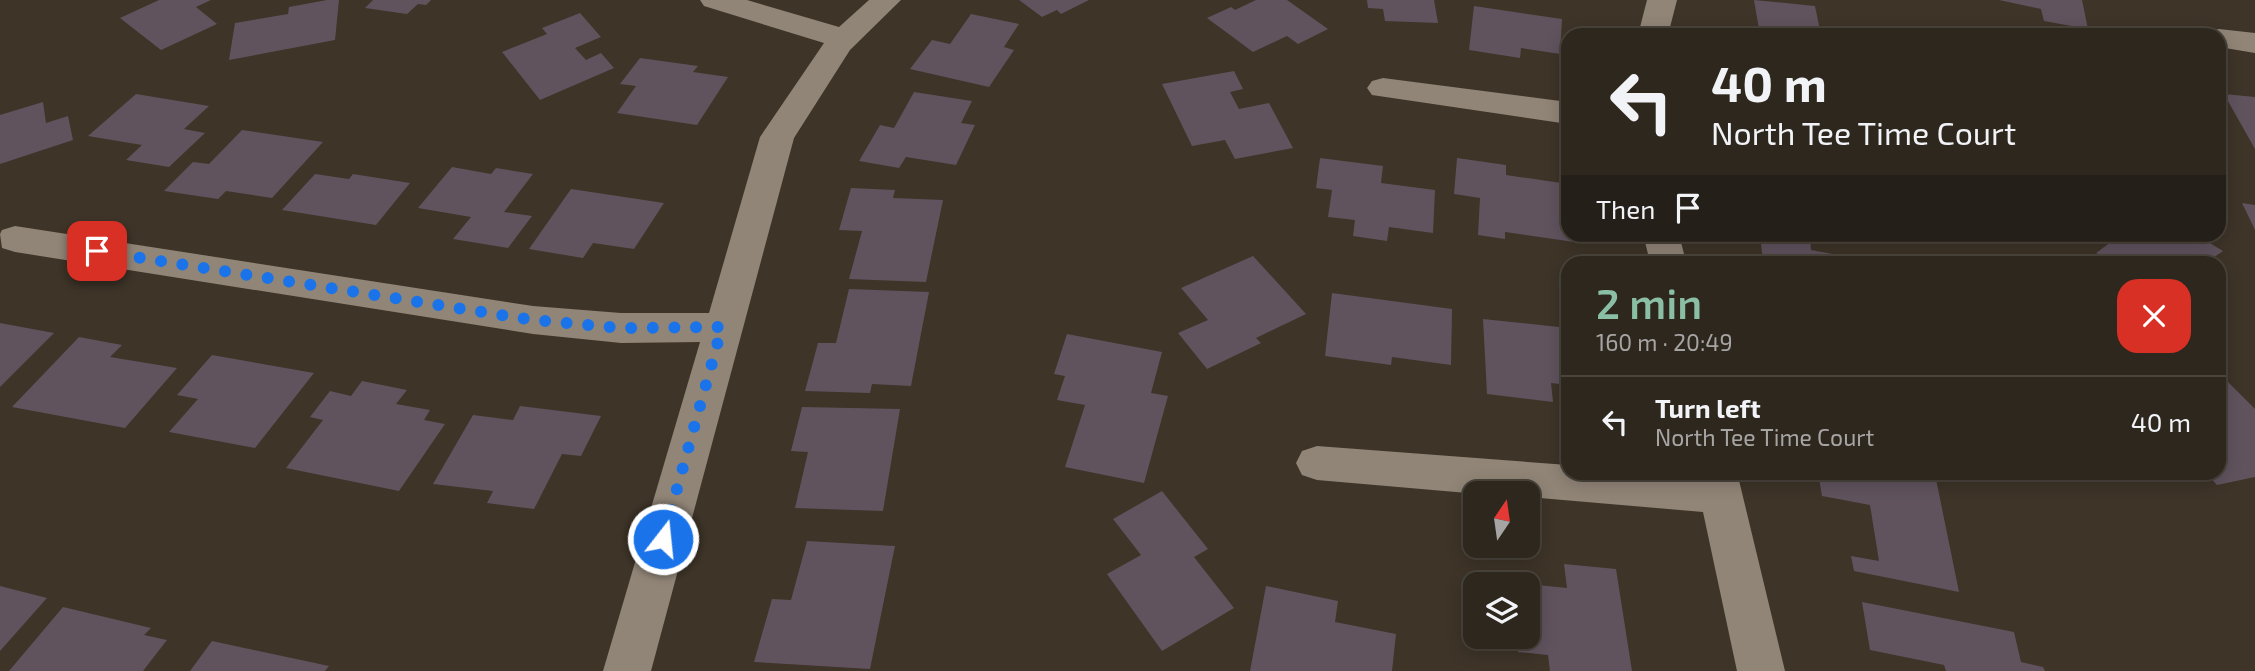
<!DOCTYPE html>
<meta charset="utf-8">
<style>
:root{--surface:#2e271e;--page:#362f27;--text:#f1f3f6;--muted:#a7a5a4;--line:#49443c;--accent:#8abfa5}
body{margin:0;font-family:"Exo 2",sans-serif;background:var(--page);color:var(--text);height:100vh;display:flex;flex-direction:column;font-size:26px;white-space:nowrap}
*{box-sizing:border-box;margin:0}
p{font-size:23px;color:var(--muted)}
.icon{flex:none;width:38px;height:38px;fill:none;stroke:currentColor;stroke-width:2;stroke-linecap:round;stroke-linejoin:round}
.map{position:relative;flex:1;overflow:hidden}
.panel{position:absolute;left:1561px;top:256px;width:665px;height:224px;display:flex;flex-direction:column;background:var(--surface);border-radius:21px;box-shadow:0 4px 18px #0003,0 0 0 2px var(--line)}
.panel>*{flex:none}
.hud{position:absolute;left:1561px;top:28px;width:665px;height:214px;border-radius:21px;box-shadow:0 4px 18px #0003,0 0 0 2px var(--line);background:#2e271e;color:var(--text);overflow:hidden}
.needle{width:46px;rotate:13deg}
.buttons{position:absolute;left:1463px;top:481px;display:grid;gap:14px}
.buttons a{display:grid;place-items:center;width:77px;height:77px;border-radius:14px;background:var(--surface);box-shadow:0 4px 18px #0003,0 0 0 2px var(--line);font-size:35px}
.pin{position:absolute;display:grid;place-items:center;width:60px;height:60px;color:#fff;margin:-30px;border-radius:14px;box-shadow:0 4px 10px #0006}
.me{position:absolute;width:77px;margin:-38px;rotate:16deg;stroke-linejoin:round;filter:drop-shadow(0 0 5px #0008)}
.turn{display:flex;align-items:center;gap:24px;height:147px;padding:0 35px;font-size:32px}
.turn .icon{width:91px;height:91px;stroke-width:2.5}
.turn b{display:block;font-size:49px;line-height:60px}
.then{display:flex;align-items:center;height:66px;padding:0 35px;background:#0003;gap:14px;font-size:26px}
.round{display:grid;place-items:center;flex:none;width:74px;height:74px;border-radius:21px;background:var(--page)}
.head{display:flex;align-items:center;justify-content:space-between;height:119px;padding:0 35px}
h1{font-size:42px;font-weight:600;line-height:52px;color:var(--accent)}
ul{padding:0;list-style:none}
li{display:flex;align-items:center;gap:21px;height:91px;padding:0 35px;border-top:2px solid var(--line)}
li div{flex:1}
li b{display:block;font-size:26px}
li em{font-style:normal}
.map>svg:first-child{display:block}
.building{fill:#60535e}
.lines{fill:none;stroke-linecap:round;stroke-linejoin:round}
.minor{fill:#918577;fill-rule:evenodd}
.route{stroke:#1a73e8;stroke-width:12;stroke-dasharray:0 21.6}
</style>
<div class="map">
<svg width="2255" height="671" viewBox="0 0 2255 671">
<rect width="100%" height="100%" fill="#3e3428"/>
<path class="building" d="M 159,0 L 211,0 L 196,7 L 217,24 L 161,50 L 120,18 Z
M 327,0 L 339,0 L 335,40 L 229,60 L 235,23 L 288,14 L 289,7 Z
M 373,0 L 431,0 L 426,5 L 418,4 L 407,14 L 365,8 Z
M 1019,0 L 1089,0 L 1061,14 L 1057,10 L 1042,17 Z
M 1256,0 L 1287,0 L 1328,29 L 1298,44 L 1287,36 L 1253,52 L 1207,18 L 1231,7 L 1235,10 Z
M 1367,0 L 1434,0 L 1438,23 L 1385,21 L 1383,9 L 1368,8 Z
M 1754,0 L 1815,6 L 1821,35 L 1740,35 L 1738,26 L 1759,29 Z
M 1999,0 L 2082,0 L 2088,29 L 2044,21 L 2041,9 Z
M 1474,6 L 1562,19 L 1560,54 L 1521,48 L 1520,58 L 1469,50 Z
M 580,13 L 601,37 L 575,48 L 586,60 L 601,53 L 614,68 L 540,100 L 502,52 L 547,34 L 542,28 Z
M 971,14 L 1019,24 L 1004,47 L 1014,50 L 989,87 L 910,69 L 932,40 L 950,44 Z
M 640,58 L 698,66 L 693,72 L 728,77 L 697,125 L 617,113 L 636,86 L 620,84 Z
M 1234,71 L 1243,89 L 1230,92 L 1239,109 L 1269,103 L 1293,148 L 1235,159 L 1225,140 L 1192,146 L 1162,84 Z
M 914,92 L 972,101 L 961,123 L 975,125 L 956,165 L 906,157 L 899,168 L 859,161 L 880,125 L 894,128 Z
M 136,94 L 209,106 L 184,129 L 205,133 L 169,167 L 126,160 L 142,145 L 88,136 Z
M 2224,94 L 2255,97 L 2255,149 Z
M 43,102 L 46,123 L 68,116 L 73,140 L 0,164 L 0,115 Z
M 242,130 L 323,142 L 272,198 L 226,191 L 218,199 L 164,191 L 193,162 L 209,164 Z
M 1320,158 L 1383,166 L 1381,183 L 1435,190 L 1433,233 L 1389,227 L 1387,241 L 1353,236 L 1355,220 L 1328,217 L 1332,190 L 1316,188 Z
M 1457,158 L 1506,165 L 1506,175 L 1568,184 L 1568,234 L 1581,234 L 1581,243 L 1505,232 L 1505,239 L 1478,235 L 1480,198 L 1454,194 Z
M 452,167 L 491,174 L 496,168 L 533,174 L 504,212 L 532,216 L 508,248 L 453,239 L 471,217 L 418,208 Z
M 315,174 L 349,179 L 353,174 L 410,183 L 376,225 L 282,210 Z
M 851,188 L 895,190 L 893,198 L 943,200 L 926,282 L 849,279 L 862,231 L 839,230 Z
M 571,189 L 664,203 L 634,249 L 593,243 L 583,258 L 529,249 Z
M 2242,203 L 2255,205 L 2255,230 Z
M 1760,234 L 1810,237 L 1811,250 L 1875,262 L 1763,262 Z
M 2122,234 L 2195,234 L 2223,251 L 2207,262 L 2112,262 L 2096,253 Z
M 1253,256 L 1306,314 L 1256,338 L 1261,343 L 1207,369 L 1178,333 L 1208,320 L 1181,288 Z
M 849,289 L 929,292 L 911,386 L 872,384 L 870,393 L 805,391 L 818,343 L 836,343 Z
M 1332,293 L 1452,309 L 1451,365 L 1392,357 L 1391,365 L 1325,356 Z
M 1483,319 L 1568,328 L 1568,385 L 1551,383 L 1553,402 L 1487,394 Z
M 0,323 L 54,333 L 0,387 Z
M 1067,334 L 1162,352 L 1151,393 L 1168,396 L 1144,483 L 1065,467 L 1085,405 L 1057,400 L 1065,376 L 1054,374 Z
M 79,337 L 122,345 L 110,357 L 177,368 L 125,428 L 12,407 Z
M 212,355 L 314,373 L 255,448 L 169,432 L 198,399 L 177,395 Z
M 2219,373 L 2255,409 L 2255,477 L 2217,485 L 2205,472 L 2219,472 Z
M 362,381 L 407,390 L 396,404 L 430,410 L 424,420 L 445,424 L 399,491 L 286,468 L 323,420 L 310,417 L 330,391 L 351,396 Z
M 520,406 L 601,416 L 581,456 L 562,454 L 534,509 L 487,503 L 493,491 L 433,484 L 473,415 L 513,420 Z
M 802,407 L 900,409 L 883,511 L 795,508 L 808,452 L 791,451 Z
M 1818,472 L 1898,472 L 1936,479 L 1959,592 L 1854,571 L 1851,556 L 1879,561 L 1870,505 L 1822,496 Z
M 1162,491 L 1208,549 L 1194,557 L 1234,608 L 1162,651 L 1107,574 L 1141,555 L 1113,519 Z
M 807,541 L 895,546 L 870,669 L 754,662 L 772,599 L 791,600 Z
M 1564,564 L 1616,569 L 1632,671 L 1550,671 L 1548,655 L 1518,652 L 1516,637 L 1528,637 L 1528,584 L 1567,588 Z
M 0,586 L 47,598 L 0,651 Z
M 1266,586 L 1338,601 L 1335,622 L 1396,634 L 1392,671 L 1250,671 Z
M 1862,602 L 2014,632 L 2021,662 L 2043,667 L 2045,671 L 1946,671 L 1944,665 L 1870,650 Z
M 63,607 L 151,628 L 144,635 L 167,640 L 143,671 L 9,671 Z
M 212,641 L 329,666 L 325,671 L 190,671 Z"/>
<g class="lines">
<path class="minor" d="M 700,0 L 747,0 L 839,27 L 869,0 L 901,0 L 850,50 L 794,138 L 651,671 L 603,671 L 700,342 L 621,343 L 533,334 L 15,252 L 2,248 L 0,234 L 2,230 L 15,226 L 533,306 L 621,313 L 709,313 L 760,137 L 824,43 L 704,6 Z
M 1647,0 L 1677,0 L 1668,35 L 1638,35 Z
M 2219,29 L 2255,33 L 2255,53 L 2219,47 L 2219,35 L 2206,35 L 2208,31 Z
M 1383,78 L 1568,102 L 1568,124 L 1372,95 L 1367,88 L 1372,81 Z
M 1643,234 L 1679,234 L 1686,262 L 1650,262 Z
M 1317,446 L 1568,465 L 1568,472 L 1696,475 L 1695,472 L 1737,472 L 1785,671 L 1737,671 L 1703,512 L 1528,497 L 1528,494 L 1479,494 L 1317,480 L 1302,475 L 1296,463 L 1302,451 Z"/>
</g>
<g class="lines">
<path class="route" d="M 97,251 L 533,320 L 621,328 L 722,327 L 663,539"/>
</g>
</svg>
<div class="buttons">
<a><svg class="needle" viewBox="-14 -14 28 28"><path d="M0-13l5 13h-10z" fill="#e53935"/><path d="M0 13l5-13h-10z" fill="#a7a5a4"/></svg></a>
<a><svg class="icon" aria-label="layers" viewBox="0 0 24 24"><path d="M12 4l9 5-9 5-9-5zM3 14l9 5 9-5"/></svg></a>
</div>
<div class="pin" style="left:97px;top:251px;background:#d93025"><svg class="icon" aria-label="arrive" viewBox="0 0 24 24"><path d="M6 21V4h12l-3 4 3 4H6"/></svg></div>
<svg class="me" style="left:663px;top:539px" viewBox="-20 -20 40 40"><circle r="17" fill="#1a73e8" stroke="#fff" stroke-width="3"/><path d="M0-11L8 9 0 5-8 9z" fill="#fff"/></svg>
<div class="hud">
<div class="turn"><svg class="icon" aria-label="left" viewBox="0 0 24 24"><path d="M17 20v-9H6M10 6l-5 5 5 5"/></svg><div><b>40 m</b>North Tee Time Court</div></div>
<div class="then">Then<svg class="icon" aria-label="arrive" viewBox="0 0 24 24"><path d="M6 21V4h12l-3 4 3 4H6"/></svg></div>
</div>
<section class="panel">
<div class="head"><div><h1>2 min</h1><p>160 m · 20:49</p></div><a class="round" style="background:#d93025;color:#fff"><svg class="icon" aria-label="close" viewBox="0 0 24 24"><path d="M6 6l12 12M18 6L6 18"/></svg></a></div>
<ul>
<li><svg class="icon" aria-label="left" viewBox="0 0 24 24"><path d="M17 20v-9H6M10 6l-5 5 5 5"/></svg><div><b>Turn left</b><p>North Tee Time Court</p></div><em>40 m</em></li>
</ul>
</section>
</div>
